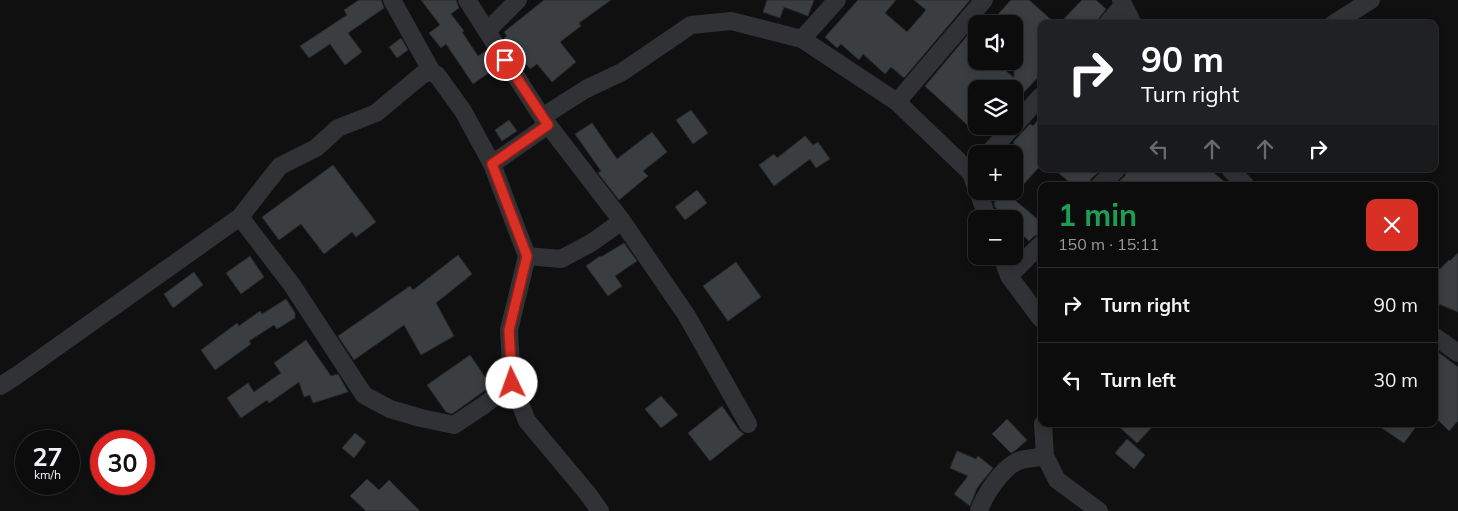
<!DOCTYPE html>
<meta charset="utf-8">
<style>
:root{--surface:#0c0c0d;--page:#1a1a1b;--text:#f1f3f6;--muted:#9a9b9d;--line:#2c2c2e}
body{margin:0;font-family:Mulish,sans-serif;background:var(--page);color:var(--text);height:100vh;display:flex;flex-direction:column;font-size:19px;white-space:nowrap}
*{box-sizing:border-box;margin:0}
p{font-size:16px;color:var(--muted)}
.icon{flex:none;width:28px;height:28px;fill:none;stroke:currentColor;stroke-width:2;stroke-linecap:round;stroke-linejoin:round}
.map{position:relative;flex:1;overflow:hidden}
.details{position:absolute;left:1038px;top:182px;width:400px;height:245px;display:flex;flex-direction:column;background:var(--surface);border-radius:10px;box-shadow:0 2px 8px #0003,0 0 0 1px var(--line)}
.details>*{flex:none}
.hud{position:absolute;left:1038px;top:20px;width:400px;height:152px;border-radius:10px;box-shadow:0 2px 8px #0003,0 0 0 1px var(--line);background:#202124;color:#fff;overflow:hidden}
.fabs{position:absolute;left:968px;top:15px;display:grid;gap:10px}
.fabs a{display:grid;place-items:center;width:55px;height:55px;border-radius:10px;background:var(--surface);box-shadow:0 2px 8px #0003,0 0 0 1px var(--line);font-size:25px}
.speed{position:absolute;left:15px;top:430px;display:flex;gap:10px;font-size:25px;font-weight:700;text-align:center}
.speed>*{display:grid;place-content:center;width:65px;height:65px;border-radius:50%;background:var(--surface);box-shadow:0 2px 8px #0003,0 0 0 1px var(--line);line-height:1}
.speed small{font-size:12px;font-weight:400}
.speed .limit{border:8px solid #d22;background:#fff;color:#111}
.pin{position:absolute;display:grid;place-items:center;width:42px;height:42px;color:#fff;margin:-21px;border:2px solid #fff;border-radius:50%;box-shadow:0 1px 5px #0007}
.me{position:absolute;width:55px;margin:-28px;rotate:357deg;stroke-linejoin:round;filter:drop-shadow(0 0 4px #0008)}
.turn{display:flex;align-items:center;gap:18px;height:105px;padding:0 20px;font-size:22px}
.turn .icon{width:65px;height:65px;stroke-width:2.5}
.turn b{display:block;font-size:35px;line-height:42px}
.lanes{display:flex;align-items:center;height:48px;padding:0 20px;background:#0003;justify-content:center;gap:25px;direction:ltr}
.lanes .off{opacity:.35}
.round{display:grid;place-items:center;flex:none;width:52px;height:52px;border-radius:10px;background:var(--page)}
.overview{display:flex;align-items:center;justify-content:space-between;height:85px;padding:0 20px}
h1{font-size:30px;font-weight:700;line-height:38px;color:#1e9e55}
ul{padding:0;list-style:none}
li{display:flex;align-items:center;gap:15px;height:75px;padding:0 20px;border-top:1px solid var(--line)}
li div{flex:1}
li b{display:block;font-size:19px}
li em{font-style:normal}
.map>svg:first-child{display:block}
.building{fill:#3b3e41;stroke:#292a2d}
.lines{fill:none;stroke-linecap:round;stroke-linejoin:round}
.minor{stroke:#303236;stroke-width:18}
.route-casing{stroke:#8d1f18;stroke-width:12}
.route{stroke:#d93025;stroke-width:9}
</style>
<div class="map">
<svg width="1458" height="511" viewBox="0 0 1458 511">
<rect width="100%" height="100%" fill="#101011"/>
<path class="building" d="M 359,0 L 381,0 L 384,8 L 348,33 L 362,52 L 345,65 L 330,44 L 309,58 L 300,46 L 347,15 L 344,10 Z
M 421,0 L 456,0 L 459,8 L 451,14 L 464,31 L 462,32 L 478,56 L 487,50 L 497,67 L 473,84 L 446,44 L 441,48 L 429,33 L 440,25 Z
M 544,0 L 611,0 L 579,23 L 581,26 L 560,42 L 576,62 L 552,82 L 537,64 L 530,69 L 518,53 L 515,55 L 504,38 L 507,36 L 504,32 Z
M 767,0 L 814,0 L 808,16 L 784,7 L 780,18 L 763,12 Z
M 858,0 L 896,0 L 885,13 L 907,32 L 926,10 L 914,0 L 970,0 L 904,78 L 891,67 L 885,74 L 863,54 L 859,60 L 841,44 L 837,48 L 825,37 Z
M 1011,0 L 1029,0 L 1056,24 L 1041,24 L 1041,74 L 1014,103 L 1014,89 L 976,89 L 976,133 L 925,86 L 967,36 L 976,45 L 976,61 L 995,61 L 1014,78 L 1014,24 L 989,24 Z
M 1082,0 L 1096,0 L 1106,9 L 1099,18 L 1097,24 L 1059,24 Z
M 401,38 L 408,50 L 397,58 L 389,47 Z
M 691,110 L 708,133 L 693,144 L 676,120 Z
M 1041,116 L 1041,165 L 1014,195 L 1014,141 L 1030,124 L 1033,126 Z
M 509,120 L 517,131 L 502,141 L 495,130 Z
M 592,123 L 617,159 L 652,132 L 667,152 L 643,171 L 648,176 L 619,200 L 598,173 L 601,171 L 575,134 Z
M 805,136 L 813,145 L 818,142 L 830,159 L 816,168 L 810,159 L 774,186 L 759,165 L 774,154 L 777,158 Z
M 333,165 L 376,222 L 356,237 L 352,232 L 324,254 L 301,224 L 279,240 L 262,217 Z
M 1054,169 L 1102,169 L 1091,179 L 1089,186 L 1074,186 Z
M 1127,169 L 1209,169 L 1230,186 L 1114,186 L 1125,176 Z
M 697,190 L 707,203 L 685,220 L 675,207 Z
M 1004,191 L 1041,222 L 1041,234 L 1034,236 L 1029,241 L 1017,230 L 1019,228 L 1014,224 L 1014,219 L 1008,219 L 995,207 L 994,203 Z
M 624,243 L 637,261 L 615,276 L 622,286 L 608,296 L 586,266 L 600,256 L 601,257 Z
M 1458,253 L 1458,312 L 1434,302 L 1434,262 L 1440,269 L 1449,260 L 1450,261 Z
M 458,255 L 472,274 L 436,303 L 454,336 L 421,355 L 404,325 L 354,360 L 338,336 L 410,286 L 413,290 Z
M 250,256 L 264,277 L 241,294 L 226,273 Z
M 736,262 L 761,297 L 728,321 L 703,286 Z
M 194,272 L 203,285 L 173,308 L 164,294 Z
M 286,299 L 295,313 L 295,318 L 277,329 L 274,325 L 249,341 L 251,344 L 215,370 L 201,350 L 237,323 L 239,326 L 260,311 L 262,314 Z
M 306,340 L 331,376 L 338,374 L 348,392 L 313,403 L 310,395 L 304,397 L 299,382 L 269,403 L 267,400 L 241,418 L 227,398 L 248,383 L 254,392 L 281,373 L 274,363 Z
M 1434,349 L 1458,367 L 1458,421 L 1449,431 L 1434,416 Z
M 470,355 L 491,386 L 452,414 L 446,412 L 427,385 Z
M 661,396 L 678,415 L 661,428 L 645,409 Z
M 722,406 L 739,430 L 744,434 L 710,461 L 688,433 Z
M 1007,419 L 1027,440 L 1016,450 L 1011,453 L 992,434 Z
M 1116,424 L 1155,424 L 1137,443 Z
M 1376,424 L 1418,424 L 1404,443 Z
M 355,433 L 366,442 L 354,458 L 342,448 Z
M 1127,439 L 1145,455 L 1134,469 L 1115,453 Z
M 957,451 L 976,459 L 978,456 L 993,468 L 977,488 L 970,506 L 954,494 L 968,476 L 950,468 Z
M 367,479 L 379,490 L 389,480 L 420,511 L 366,511 L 350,496 Z"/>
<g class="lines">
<path class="minor" d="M 392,0 L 432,72
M 467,0 L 542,117 L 622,221 L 687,316 L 748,424
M 1121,0 L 1133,24
M 1107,24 L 1123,5
M 1333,24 L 1371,0
M 487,31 L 518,0
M 802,39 L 837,0
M 897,102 L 984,0
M 542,117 L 586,89 L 622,72 L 691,25 L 731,21 L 802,39 L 897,102 L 971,173 L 976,187
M 1014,126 L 1041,96
M 988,154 L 1013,126
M 492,164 L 527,256 L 509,330 L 512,383 L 527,421 L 588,494 L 600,511
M 1230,169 L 1246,186
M 1099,186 L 1117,169
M 978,191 L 988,219
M 240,217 L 292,285 L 364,395 L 390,409 L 421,418 L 454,425 L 484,405 L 512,383
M 527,256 L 561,259 L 591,243 L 622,221
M 1002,256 L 1009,276 L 1041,319
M 1009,276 L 1041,244
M 1434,336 L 1458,353
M 0,386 L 16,376 L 240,217 L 280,166 L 316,148 L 338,128 L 376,113 L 423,74 L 432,72 L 437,75 L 463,111 L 492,164 L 548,125
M 1043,424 L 1045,456 L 1057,480 L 1099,511
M 979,511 C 984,495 1004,465 1021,460 C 1029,458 1037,458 1045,456"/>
</g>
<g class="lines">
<g class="route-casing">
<path id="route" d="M 505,60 L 548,125 L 492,164 L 527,256 L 509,330 L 512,383"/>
</g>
<use href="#route" class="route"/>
</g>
</svg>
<div class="fabs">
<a><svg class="icon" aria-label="sound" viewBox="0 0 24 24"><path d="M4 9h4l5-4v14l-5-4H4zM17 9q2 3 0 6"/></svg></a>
<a><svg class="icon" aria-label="layers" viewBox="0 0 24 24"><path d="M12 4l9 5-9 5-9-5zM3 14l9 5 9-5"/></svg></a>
<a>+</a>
<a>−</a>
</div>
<div class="speed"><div>27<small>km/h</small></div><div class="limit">30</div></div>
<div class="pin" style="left:505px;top:60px;background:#d93025"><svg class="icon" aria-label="arrive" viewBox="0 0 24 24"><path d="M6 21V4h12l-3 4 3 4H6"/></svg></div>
<svg class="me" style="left:512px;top:383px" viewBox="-20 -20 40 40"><circle r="19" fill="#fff"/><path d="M0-13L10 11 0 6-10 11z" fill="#d93025"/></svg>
<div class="hud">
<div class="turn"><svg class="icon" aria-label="right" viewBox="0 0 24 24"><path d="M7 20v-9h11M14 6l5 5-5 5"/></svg><div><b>90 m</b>Turn right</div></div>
<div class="lanes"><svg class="icon off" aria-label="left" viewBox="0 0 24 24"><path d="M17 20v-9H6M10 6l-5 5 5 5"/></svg><svg class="icon off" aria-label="ahead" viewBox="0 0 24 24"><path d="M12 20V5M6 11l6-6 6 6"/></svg><svg class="icon off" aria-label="ahead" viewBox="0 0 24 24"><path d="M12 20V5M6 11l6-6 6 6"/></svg><svg class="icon" aria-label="right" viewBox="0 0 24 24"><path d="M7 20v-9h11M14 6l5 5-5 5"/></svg></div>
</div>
<section class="details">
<div class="overview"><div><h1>1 min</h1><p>150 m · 15:11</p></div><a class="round" style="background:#d93025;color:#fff"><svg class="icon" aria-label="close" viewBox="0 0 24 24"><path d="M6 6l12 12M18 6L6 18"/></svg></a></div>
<ul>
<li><svg class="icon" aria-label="right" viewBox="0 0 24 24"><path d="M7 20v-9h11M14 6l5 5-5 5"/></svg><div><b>Turn right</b></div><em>90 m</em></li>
<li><svg class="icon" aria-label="left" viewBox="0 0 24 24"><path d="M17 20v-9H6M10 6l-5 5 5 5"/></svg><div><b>Turn left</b></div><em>30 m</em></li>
</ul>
</section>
</div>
